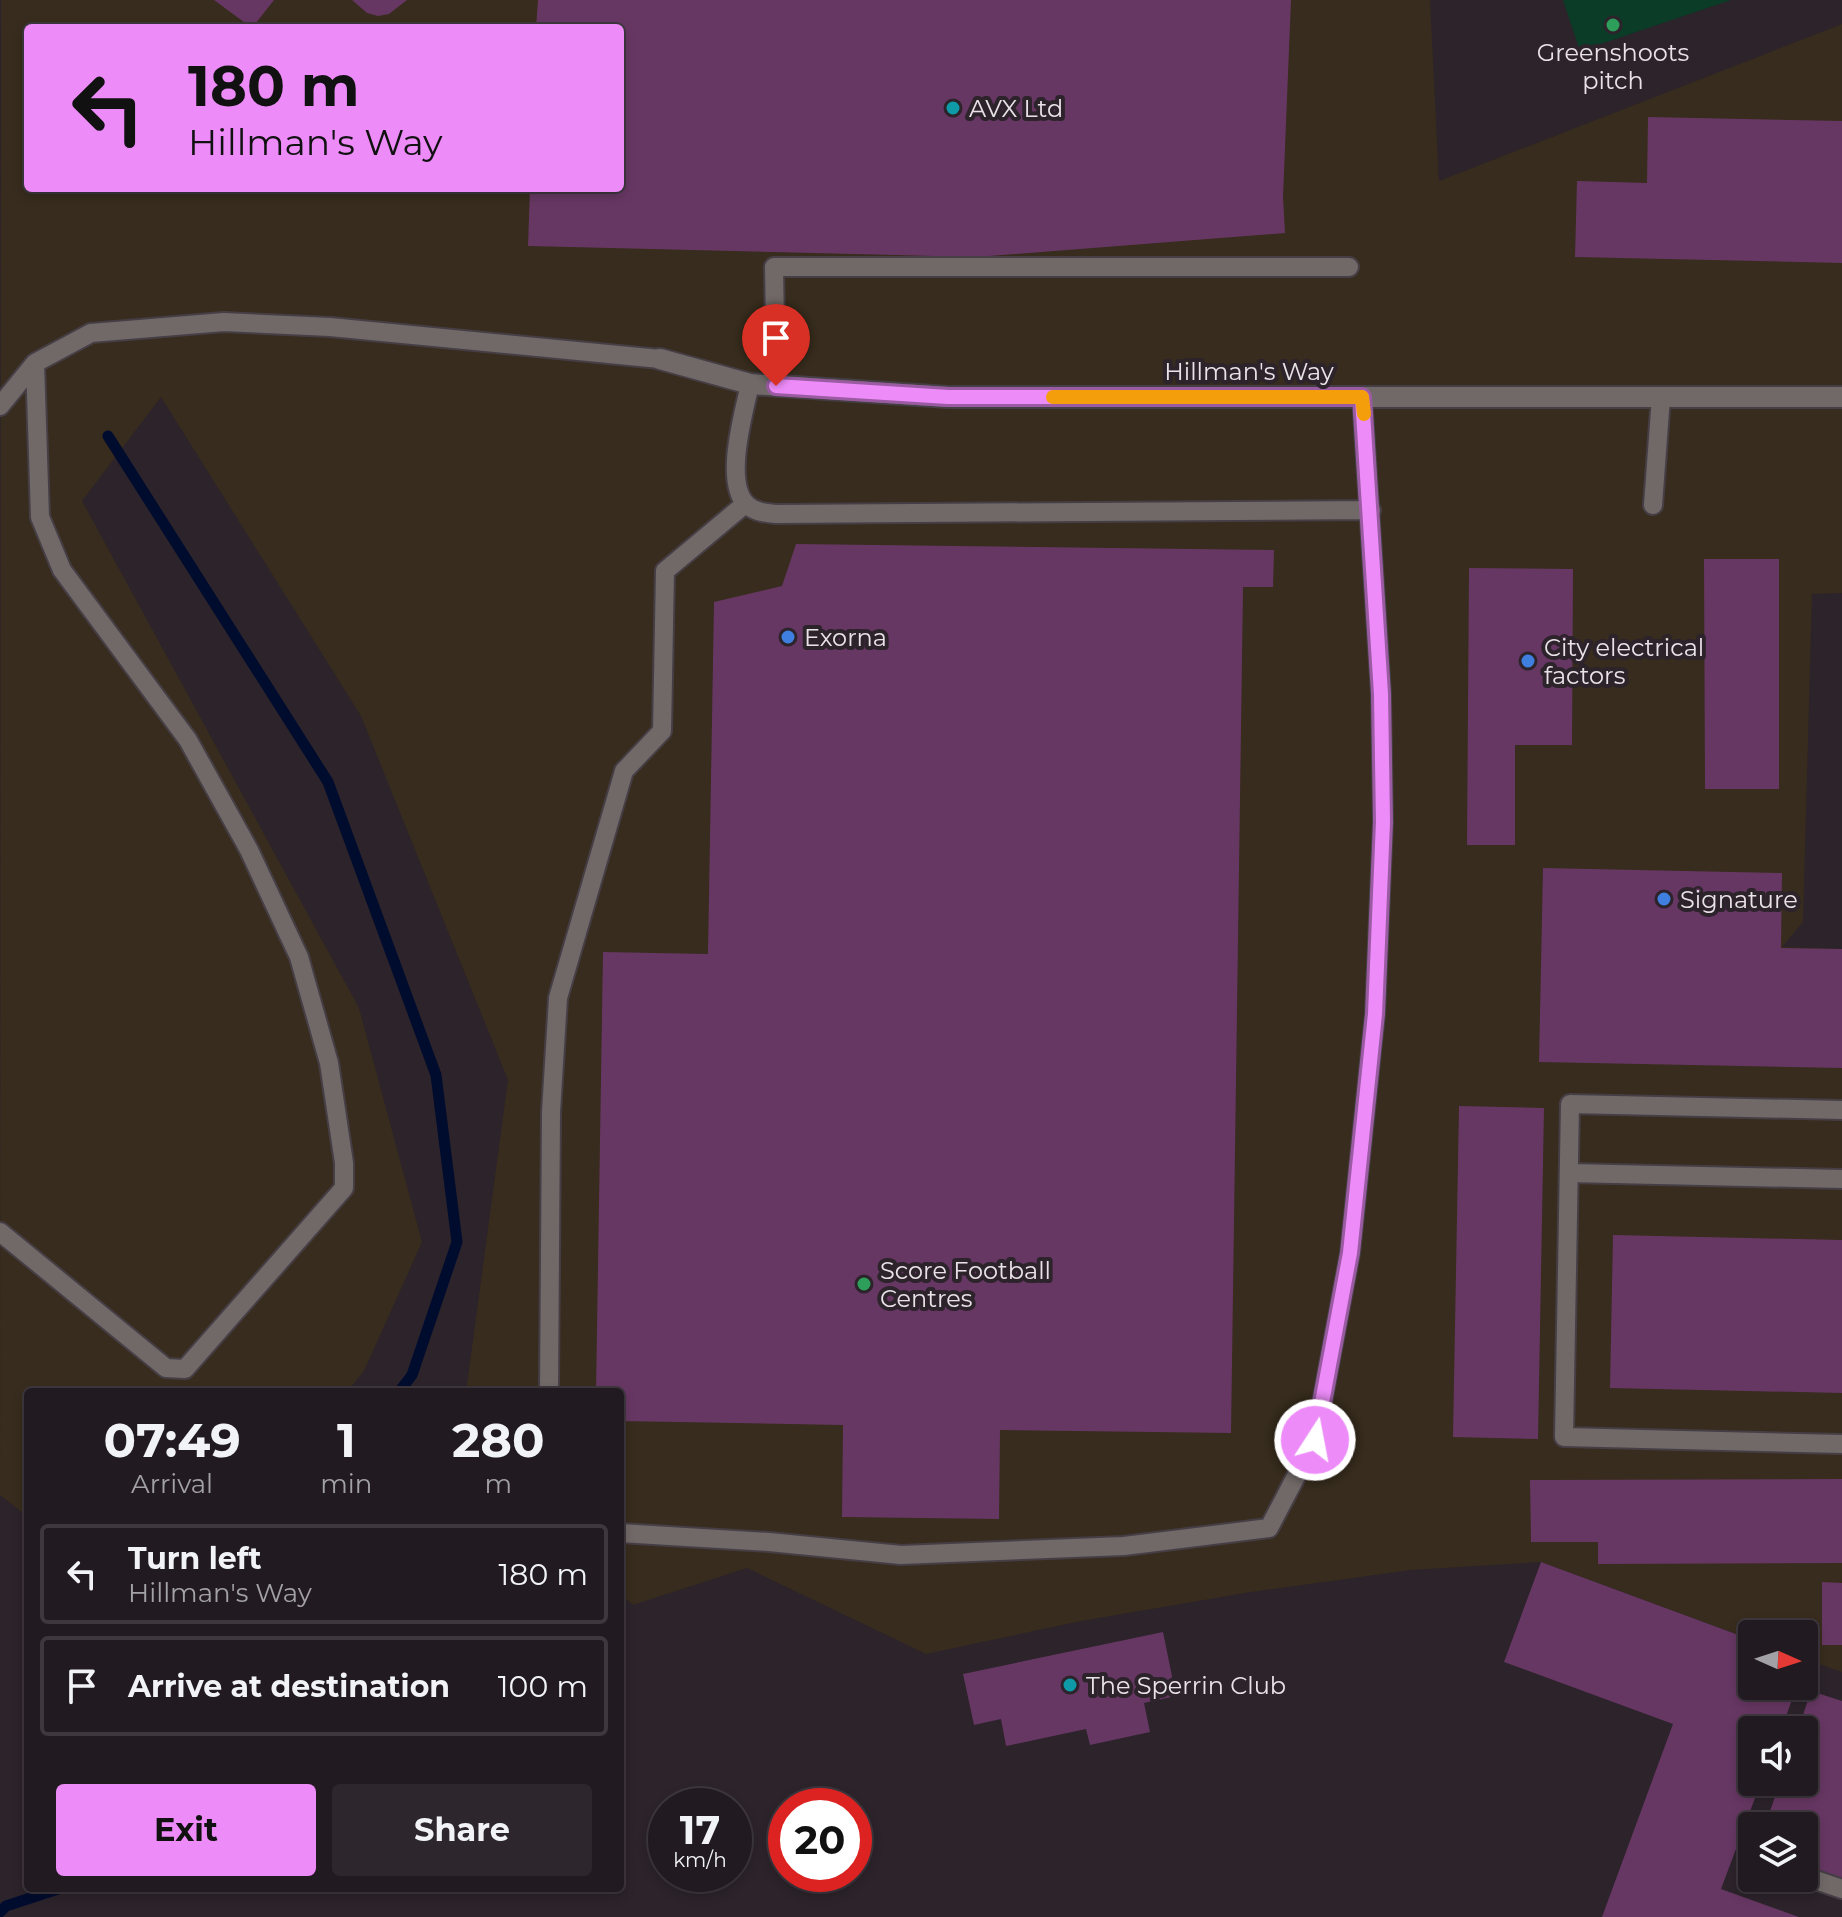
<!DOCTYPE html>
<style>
:root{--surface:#211a20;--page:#2d272d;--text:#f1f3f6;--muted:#a2a1a5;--line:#3e383e;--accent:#ed8cf9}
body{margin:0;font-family:Montserrat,sans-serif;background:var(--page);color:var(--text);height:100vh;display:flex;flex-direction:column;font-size:30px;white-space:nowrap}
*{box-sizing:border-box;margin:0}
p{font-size:26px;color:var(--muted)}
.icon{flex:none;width:44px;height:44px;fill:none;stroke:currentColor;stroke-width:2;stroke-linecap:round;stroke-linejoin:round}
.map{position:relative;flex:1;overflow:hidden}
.side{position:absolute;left:24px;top:1388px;width:600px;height:504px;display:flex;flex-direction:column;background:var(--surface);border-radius:8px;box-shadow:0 4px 12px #0003,0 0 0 2px var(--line)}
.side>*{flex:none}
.top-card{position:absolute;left:24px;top:24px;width:600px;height:168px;border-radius:8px;box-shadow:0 4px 12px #0003,0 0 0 2px var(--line);background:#ed8cf9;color:#111;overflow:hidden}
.needle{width:52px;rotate:93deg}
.fabs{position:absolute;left:1738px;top:1620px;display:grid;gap:16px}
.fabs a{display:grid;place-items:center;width:80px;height:80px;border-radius:8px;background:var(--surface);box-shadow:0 4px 12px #0003,0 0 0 2px var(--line);font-size:40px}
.speed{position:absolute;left:648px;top:1788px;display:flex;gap:16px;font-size:40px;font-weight:700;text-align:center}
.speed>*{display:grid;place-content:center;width:104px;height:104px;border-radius:50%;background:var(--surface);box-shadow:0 4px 12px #0003,0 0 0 2px var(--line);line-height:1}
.speed small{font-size:20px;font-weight:400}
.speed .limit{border:12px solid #d22;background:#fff;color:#111}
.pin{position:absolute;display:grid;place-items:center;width:68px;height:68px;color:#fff;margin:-82px -34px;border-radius:50% 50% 50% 0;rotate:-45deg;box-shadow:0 0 8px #0007}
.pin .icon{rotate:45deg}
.me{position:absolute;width:88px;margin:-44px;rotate:11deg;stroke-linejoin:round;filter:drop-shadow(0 0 6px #0008)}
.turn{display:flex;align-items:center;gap:28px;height:168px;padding:0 32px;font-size:36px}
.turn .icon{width:104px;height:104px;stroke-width:2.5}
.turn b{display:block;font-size:56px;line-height:68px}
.eta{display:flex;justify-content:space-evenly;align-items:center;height:136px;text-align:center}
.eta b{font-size:48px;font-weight:700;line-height:56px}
.cta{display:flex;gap:16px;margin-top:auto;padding:16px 32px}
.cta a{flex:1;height:92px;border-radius:8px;background:var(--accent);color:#111;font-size:32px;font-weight:700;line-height:92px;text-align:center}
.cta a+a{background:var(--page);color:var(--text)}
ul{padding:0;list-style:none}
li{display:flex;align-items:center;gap:24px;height:100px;margin:0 16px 12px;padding:0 16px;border:4px solid var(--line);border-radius:8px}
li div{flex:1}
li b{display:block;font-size:30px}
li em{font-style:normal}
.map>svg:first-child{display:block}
.industrial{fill:#372c1d;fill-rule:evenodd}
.green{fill:#0b3c27}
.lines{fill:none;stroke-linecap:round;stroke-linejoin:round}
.stream{stroke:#000c2e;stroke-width:11}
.building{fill:#663763}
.lane-casing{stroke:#463e45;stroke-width:22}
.street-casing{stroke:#463e45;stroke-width:24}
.lane{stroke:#706968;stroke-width:18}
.street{stroke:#706968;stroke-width:20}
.route-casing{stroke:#9a5ba2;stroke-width:20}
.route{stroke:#ed8cf9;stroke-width:14}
.slow{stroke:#f59e0b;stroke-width:14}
.leisure-dot{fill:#2e9e5b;stroke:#2c232b;stroke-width:3}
.culture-dot{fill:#0f9aa8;stroke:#2c232b;stroke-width:3}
.shop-dot{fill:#3f7fe0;stroke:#2c232b;stroke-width:3}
.labels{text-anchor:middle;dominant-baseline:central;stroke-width:8;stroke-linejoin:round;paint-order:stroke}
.poi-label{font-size:24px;fill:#e9e3e8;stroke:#2c232b;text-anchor:start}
.street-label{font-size:24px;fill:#e9e3e8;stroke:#2c232b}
</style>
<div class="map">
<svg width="1842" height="1917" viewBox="0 0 1842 1917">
<rect width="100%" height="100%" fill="#2c232b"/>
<path class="industrial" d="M 1,0 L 1430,0 L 1439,181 L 1842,24 L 1842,593 L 1812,594 L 1803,922 L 1782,947 L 1842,949 L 1842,1672 L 1804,1659 L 1804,1634 L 1752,1634 L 1752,1640 L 1541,1562 L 1411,1570 L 1251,1592 L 1081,1621 L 926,1654 L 747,1568 L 633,1605 L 620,1594 L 620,1392 L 466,1392 L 508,1080 L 361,716 L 161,397 L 82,501 L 359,1008 L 422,1242 L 364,1371 L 347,1392 L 28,1392 L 28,1517 L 0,1495 ZM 28,28 L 620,28 L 620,188 L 28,188 Z"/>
<path class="green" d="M 1563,0 L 1731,0 L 1580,51 Z"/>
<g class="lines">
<path class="stream" d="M 108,436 L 328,782 L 436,1075 L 457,1242 L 412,1375 L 399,1392
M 0,1912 L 6,1906 L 61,1888"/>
</g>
<path class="building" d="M 214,0 L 274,0 L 252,28 Z
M 352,0 L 407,0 L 389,14 L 378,16 L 367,13 Z
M 538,0 L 1291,0 L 1283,197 L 1285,233 L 976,257 L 528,246 L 530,188 L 620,188 L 620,28 L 536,28 Z
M 1648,117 L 1842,121 L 1842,263 L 1575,257 L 1577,181 L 1647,183 Z
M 796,544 L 1274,550 L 1273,587 L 1243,587 L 1231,1433 L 1000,1430 L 999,1519 L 842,1517 L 843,1425 L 620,1421 L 620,1392 L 596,1392 L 603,952 L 708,954 L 714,602 L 782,586 Z
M 1704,559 L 1779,559 L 1779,789 L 1705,789 Z
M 1469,568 L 1573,569 L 1572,745 L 1515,745 L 1515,845 L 1467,845 Z
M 1543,868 L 1782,873 L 1781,948 L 1842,949 L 1842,1068 L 1539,1062 Z
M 1459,1106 L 1544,1108 L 1538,1439 L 1453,1437 Z
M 1613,1235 L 1842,1240 L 1842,1393 L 1610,1388 Z
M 1842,1479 L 1842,1563 L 1598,1564 L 1598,1542 L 1531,1542 L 1530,1480 Z
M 1541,1562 L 1752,1640 L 1752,1686 L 1797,1686 L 1781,1730 L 1752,1730 L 1752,1782 L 1761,1782 L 1721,1889 L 1799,1917 L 1602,1917 L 1673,1724 L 1504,1662 Z
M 1822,1582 L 1842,1583 L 1842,1645 L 1822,1645 Z
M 1163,1632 L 1176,1696 L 1144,1703 L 1150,1732 L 1090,1745 L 1086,1729 L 1006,1746 L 1001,1719 L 974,1725 L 963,1674 Z
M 1811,1691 L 1842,1701 L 1842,1878 L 1804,1865 L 1804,1826 L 1765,1826 L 1780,1782 L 1804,1782 L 1804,1730 L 1798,1730 Z"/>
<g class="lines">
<g class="lane-casing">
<path id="lane" d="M 750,384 C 744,412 723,483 747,505 C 755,512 765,513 776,514 L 1371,510
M 776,386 L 774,267 L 1349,267
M 0,406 L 35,363 L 91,333 L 224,322 L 330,327 L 660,359
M 1653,505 L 1661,397
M 1842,1110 L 1570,1104 L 1564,1437 L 1842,1444
M 1569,1173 L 1842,1179
M 0,1232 L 166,1368 L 185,1369 L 344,1188 L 344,1163 L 329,1063 L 299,957 L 249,850 L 188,740 L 62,570 L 40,517 L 35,363
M 549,1392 L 551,1112 L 558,998 L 624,771 L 662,731 L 665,571 L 745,504
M 620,1533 L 769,1542 L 901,1555 L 1124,1546 L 1269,1528 L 1315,1440 L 1350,1253 L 1375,1014 L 1383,822 L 1381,694 L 1362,397
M 1804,1876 L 1842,1889"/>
</g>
<g class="street-casing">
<path id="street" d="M 660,359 L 750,384 L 948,397 L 1842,397"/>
</g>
<use href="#lane" class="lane"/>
<use href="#street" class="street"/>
</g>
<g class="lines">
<g class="route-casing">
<path id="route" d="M 776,386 L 948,397 L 1362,397 L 1381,694 L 1383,822 L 1375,1014 L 1350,1253 L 1315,1440"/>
</g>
<use href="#route" class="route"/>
<path class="slow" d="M 1053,397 L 1362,397 L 1364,414"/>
</g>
<g class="leisure-dot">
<circle cx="1613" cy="25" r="8"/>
<circle cx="864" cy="1284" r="8"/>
</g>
<g class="culture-dot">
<circle cx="953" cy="108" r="8"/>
<circle cx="1070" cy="1685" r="8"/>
</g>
<g class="shop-dot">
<circle cx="788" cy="637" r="8"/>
<circle cx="1528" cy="661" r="8"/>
<circle cx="1664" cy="899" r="8"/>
</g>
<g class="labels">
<g class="poi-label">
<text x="1613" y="52" text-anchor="middle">Greenshoots<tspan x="1613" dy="28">pitch</tspan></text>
<text x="969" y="108">AVX Ltd</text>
<text x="804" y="637">Exorna</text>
<text x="1544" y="647">City electrical<tspan x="1544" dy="28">factors</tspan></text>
<text x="1680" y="899">Signature</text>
<text x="880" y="1270">Score Football<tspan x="880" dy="28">Centres</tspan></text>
<text x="1086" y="1685">The Sperrin Club</text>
</g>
<g class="street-label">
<text x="1249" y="371">Hillman's Way</text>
</g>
</g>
</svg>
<div class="fabs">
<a><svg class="needle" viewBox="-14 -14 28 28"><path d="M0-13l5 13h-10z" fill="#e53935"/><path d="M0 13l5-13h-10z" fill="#a2a1a5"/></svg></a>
<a><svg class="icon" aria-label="sound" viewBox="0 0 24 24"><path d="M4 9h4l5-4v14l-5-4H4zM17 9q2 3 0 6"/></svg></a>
<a><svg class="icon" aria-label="layers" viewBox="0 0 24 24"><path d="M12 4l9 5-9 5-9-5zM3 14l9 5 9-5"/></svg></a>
</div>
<div class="speed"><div>17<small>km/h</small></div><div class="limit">20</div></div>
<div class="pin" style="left:776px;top:386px;background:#d93025"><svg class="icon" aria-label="arrive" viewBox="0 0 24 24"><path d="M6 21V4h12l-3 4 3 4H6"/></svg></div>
<svg class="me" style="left:1315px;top:1440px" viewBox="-20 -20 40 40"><circle r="17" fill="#ed8cf9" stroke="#fff" stroke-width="3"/><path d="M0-11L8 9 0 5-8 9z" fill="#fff"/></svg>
<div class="top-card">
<div class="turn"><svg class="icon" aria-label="left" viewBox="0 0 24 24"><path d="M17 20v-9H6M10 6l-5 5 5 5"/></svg><div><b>180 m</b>Hillman's Way</div></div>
</div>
<section class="side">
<div class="eta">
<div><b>07:49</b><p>Arrival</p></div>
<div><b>1</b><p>min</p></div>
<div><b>280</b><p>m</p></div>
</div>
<ul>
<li><svg class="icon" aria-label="left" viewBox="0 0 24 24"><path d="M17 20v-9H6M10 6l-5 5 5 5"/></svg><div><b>Turn left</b><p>Hillman's Way</p></div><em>180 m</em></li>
<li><svg class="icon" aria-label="arrive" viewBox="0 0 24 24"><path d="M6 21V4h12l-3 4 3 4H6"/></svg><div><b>Arrive at destination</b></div><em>100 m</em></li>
</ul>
<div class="cta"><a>Exit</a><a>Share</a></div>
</section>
</div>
